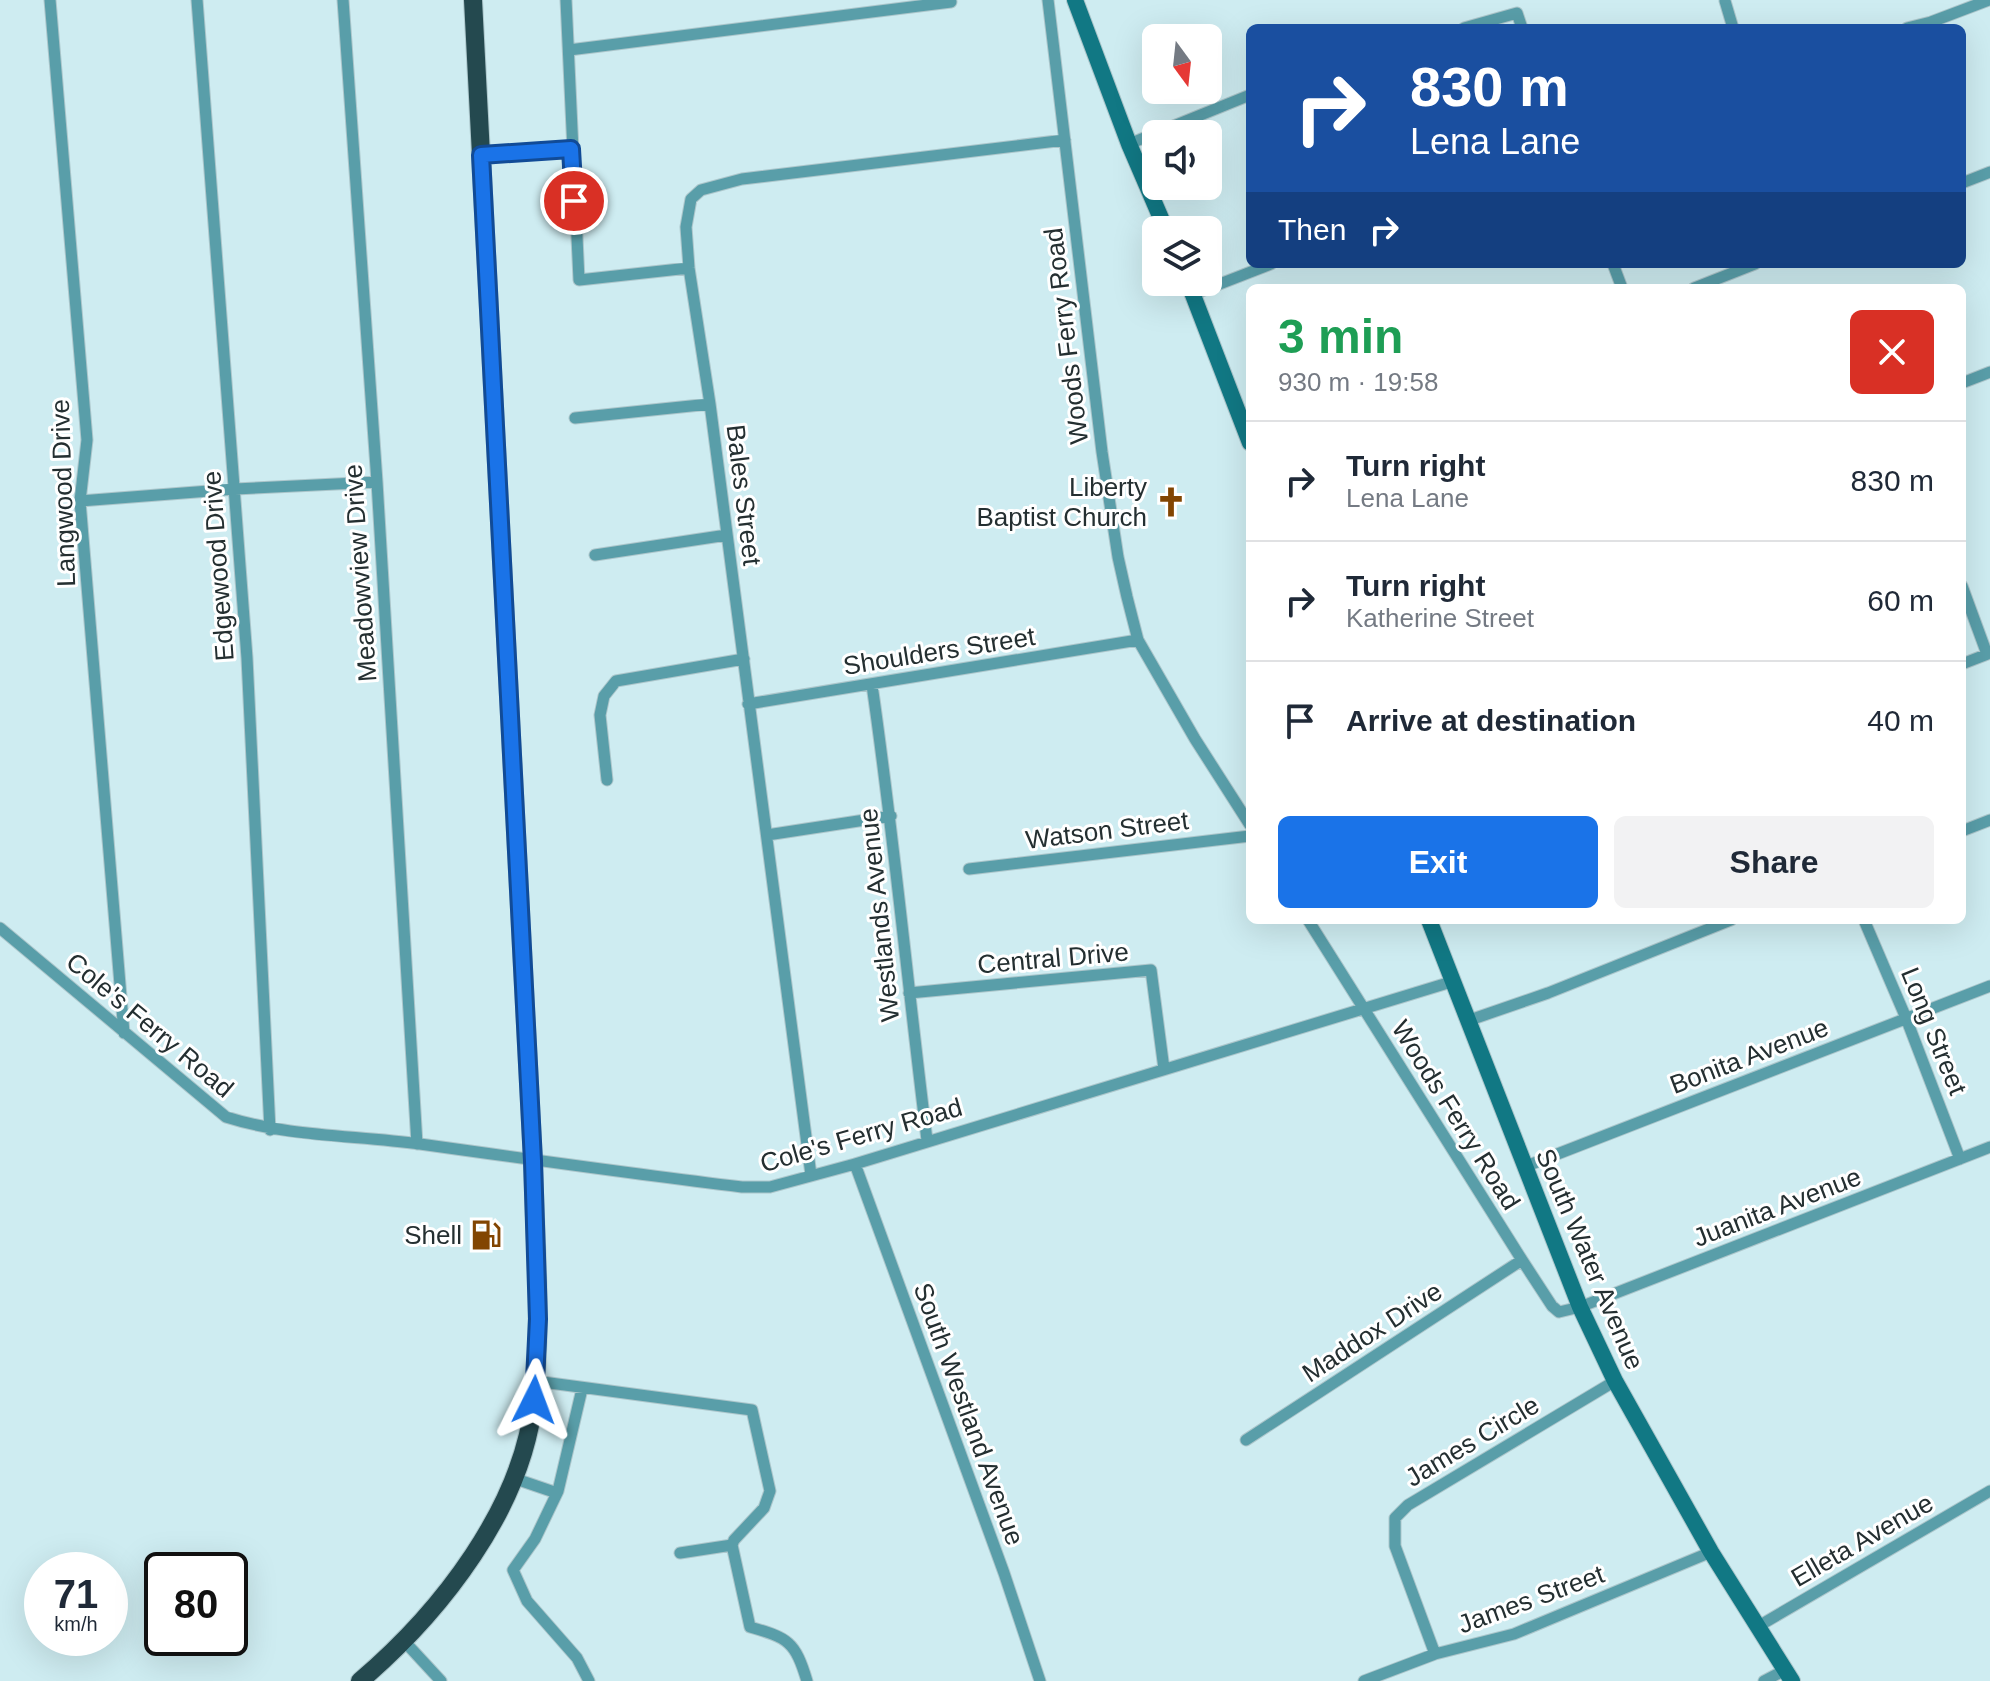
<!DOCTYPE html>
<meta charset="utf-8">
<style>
:root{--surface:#fff;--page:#f2f2f3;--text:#1f2937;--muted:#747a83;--line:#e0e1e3;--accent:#1a73e8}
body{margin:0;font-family:Arial,sans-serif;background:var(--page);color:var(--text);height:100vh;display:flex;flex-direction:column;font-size:30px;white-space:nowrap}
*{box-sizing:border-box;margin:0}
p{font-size:26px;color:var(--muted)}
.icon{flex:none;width:44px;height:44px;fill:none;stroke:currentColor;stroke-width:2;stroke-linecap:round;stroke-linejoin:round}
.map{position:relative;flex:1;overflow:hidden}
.panel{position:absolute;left:1246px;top:284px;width:720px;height:640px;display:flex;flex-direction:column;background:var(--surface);border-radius:12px;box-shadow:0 8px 32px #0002}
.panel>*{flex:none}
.hud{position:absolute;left:1246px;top:24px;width:720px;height:244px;border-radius:12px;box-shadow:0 8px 32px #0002;background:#1a4fa0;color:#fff;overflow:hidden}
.needle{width:52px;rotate:165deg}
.controls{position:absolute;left:1142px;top:24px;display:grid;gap:16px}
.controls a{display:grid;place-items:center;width:80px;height:80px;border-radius:12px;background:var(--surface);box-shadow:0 8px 32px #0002;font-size:40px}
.speed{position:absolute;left:24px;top:1552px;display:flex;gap:16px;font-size:40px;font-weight:700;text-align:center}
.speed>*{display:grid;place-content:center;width:104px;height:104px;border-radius:50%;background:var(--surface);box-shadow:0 8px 32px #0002;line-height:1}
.speed small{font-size:20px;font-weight:400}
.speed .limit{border:4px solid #111;border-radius:12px;background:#fff;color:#111}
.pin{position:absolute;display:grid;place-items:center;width:68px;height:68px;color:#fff;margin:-34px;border:4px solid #fff;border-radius:50%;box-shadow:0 2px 8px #0007}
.me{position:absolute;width:88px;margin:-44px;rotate:3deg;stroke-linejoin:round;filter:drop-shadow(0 0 6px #0008)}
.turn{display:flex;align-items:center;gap:28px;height:168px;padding:0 32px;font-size:36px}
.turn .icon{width:104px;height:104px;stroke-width:2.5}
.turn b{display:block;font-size:56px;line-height:68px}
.then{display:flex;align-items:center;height:76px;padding:0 32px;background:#0003;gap:16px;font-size:30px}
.round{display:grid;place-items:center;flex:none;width:84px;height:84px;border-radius:12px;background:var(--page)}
.head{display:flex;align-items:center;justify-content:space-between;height:136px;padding:0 32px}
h1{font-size:48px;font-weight:700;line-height:60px;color:#1e9e55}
.primary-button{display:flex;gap:16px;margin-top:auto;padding:16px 32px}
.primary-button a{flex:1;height:92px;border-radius:12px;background:var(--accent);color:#fff;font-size:32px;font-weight:700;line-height:92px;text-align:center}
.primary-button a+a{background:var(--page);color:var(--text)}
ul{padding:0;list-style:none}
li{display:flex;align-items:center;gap:24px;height:120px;padding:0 32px;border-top:2px solid var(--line)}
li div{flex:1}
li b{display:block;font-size:30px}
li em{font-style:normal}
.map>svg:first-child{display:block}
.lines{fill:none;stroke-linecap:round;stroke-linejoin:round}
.minor-casing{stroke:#acc6cb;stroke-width:13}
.secondary-casing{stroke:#acc6cb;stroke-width:18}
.trunk-casing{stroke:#acc6cb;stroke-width:20}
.minor{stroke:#599ea9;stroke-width:11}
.secondary{stroke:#117884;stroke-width:16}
.trunk{stroke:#24494f;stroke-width:18}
.route-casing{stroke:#114b97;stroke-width:20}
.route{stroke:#1a73e8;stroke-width:14}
.labels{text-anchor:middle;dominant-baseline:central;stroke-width:6;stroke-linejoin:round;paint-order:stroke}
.street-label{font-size:26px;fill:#242f31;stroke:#fff}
.poi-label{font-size:26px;fill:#242f31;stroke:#fff;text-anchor:end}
</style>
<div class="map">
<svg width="1990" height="1681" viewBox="0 0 1990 1681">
<rect width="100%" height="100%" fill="#ceecf1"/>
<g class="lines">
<g class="minor-casing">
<path id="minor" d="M 50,0 L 87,440 L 80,501 L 124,1033
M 197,0 L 247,658 L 270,1130
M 343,0 L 377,482 L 417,1144
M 566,0 L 579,280 L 689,268
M 1048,0 L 1102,452 L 1118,557 L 1127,597 L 1138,640 L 1195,739 L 1250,825
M 1725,1 L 1733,28
M 1464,28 L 1517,13 L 1522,28
M 1907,28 L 1931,22 L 1989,0
M 569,50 L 951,2
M 1129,144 L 1250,95
M 481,155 L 571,149
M 1962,183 L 1990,172
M 1613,264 L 1622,288
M 1694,288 L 1755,264
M 1194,294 L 1271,264
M 1962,383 L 1990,372
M 575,418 L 710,404
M 80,501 L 235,489 L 377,482
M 595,555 L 727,535
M 1962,586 L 1987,654
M 1962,664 L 1990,653
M 872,685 C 894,836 908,989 927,1140
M 748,704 L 1138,640
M 607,780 L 600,715 L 604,696 L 616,681 L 744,659
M 1962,831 L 1990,820
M 767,835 L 891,816
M 969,869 L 1250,836
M 1308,920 L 1522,1260 L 1552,1306 L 1559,1312 L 1580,1307 L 1990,1147
M 1864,920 L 1906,1018 L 1960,1159
M 0,928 L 226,1117 C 289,1137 354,1135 420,1144 C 527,1159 634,1174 742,1187 L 770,1187 L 855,1164 L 1451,982
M 909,993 L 1151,970 L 1164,1069
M 1467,1021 L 1548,993 L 1731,920
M 855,1164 L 1004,1573 L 1040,1681
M 1524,1167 L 1990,986
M 811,1175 L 710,404 L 689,268 L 686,227 L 691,199 L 701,190 L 742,179 L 1065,140
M 535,1381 L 752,1410 L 770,1491 L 764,1508 L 734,1540 L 732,1545 L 750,1627 C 788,1638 795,1641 807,1681
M 582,1389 L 558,1491 L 535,1539 L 513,1570 L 527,1601 L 577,1658 L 589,1681
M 1246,1440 L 1522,1260
M 513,1478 L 557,1493
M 680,1553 L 732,1545
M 1757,1627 L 1990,1491
M 405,1642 L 441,1681
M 1435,1654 L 1395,1546 L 1395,1518 L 1408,1505 L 1615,1381
M 1364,1681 L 1435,1654 L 1514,1634 L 1711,1552
M 1764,1681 L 1785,1670"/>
</g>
<g class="secondary-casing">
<path id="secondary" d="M 1075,0 L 1129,144 L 1166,230
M 1188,282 L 1250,443
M 1429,920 L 1580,1307 L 1615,1381 L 1711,1552 L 1792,1681"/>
</g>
<g class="trunk-casing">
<path id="trunk" d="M 360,1681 C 440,1613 524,1507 534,1398 C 542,1320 535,1240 533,1161 L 473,0"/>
</g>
<use href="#minor" class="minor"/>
<use href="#secondary" class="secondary"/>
<use href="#trunk" class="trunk"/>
</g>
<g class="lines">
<g class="route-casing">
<path id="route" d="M 534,1400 L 538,1319 L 533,1161 L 481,155 L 571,149 L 574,201"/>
</g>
<use href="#route" class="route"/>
</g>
<defs>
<g id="church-bare" transform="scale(2.4)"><path d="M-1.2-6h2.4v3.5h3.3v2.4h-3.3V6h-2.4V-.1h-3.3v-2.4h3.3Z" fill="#824502" stroke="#fff" stroke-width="2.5" paint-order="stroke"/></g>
<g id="fuel-bare" transform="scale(2.4)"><path d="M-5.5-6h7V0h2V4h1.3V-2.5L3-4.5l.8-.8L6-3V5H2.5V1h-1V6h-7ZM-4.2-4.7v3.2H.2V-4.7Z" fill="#824502" stroke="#fff" stroke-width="2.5" paint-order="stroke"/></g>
</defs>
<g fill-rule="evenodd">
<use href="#church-bare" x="1171" y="502"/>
<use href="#fuel-bare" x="486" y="1235"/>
</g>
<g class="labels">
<g class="street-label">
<text transform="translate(1066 336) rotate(-97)">Woods Ferry Road</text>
<text transform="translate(63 493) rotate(-92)">Langwood Drive</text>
<text transform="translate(744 495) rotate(83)">Bales Street</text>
<text transform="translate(218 566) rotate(-94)">Edgewood Drive</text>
<text transform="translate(360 573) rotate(-94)">Meadowview Drive</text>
<text transform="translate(939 651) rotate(-9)">Shoulders Street</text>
<text transform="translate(1107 830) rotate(-7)">Watson Street</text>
<text transform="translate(879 915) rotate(-96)">Westlands Avenue</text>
<text transform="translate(1053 958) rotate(-5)">Central Drive</text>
<text transform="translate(150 1025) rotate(40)">Cole's Ferry Road</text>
<text transform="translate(1934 1031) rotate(68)">Long Street</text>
<text transform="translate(1749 1056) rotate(-21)">Bonita Avenue</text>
<text transform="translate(1456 1115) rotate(58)">Woods Ferry Road</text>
<text transform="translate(861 1135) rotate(-16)">Cole's Ferry Road</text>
<text transform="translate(1777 1207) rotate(-21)">Juanita Avenue</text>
<text transform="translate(1590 1259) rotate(67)">South Water Avenue</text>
<text transform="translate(1372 1332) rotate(-33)">Maddox Drive</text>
<text transform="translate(969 1414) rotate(70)">South Westland Avenue</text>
<text transform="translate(1472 1441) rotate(-31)">James Circle</text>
<text transform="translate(1862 1540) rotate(-30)">Elleta Avenue</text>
<text transform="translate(1531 1599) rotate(-20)">James Street</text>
</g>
<g class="poi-label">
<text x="1147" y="487">Liberty<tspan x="1147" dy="30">Baptist Church</tspan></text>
<text x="462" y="1235">Shell</text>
</g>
</g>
</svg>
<div class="controls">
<a><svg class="needle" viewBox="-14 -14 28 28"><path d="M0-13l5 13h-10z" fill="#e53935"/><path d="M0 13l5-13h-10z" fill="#747a83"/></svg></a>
<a><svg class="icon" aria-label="sound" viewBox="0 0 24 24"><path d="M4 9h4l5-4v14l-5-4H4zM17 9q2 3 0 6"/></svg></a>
<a><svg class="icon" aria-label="layers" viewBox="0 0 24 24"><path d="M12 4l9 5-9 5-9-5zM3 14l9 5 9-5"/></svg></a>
</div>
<div class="speed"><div>71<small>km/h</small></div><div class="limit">80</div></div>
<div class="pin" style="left:574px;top:201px;background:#d93025"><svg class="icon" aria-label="arrive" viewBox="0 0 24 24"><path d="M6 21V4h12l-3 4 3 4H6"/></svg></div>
<svg class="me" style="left:534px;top:1400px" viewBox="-20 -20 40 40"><path d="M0-17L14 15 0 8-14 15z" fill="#1a73e8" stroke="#fff" stroke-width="4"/></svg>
<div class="hud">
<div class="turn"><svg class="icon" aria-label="right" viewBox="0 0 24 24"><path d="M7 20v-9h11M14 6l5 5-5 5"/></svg><div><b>830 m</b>Lena Lane</div></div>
<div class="then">Then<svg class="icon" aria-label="right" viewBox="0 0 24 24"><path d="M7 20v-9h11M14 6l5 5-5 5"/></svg></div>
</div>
<section class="panel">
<div class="head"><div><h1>3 min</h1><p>930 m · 19:58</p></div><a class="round" style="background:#d93025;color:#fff"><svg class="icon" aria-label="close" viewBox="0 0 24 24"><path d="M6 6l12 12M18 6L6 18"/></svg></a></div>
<ul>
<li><svg class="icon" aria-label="right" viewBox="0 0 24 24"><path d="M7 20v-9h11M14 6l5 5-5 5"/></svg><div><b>Turn right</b><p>Lena Lane</p></div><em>830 m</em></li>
<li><svg class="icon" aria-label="right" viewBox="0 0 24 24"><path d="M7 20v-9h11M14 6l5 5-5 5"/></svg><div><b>Turn right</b><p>Katherine Street</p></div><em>60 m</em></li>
<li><svg class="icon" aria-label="arrive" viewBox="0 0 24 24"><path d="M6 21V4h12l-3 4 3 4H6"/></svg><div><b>Arrive at destination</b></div><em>40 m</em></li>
</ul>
<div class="primary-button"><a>Exit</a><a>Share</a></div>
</section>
</div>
